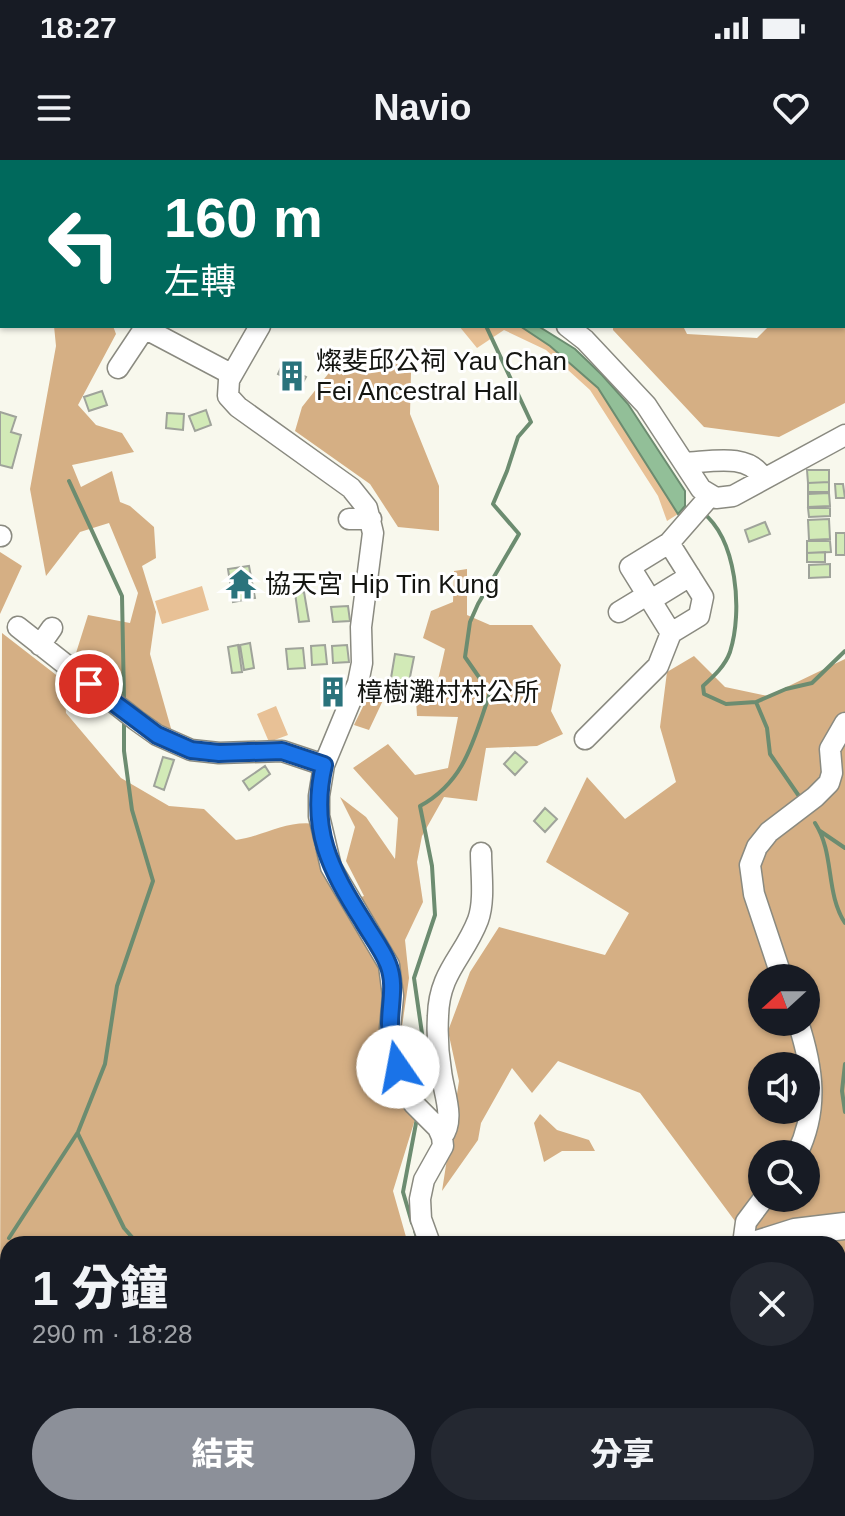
<!DOCTYPE html>
<html lang="zh-TW">
<meta charset="utf-8">
<style>
:root{--surface:#171b24;--page:#242831;--text:#f1f3f6;--muted:#9ea1a6;--accent:#8c9099}
body{margin:0;font-family:Arial,"Noto Sans TC",sans-serif;background:var(--page);color:var(--text);height:100vh;display:flex;flex-direction:column;font-size:30px;white-space:nowrap}
*{box-sizing:border-box;margin:0}
p{font-size:26px;color:var(--muted)}
.icon{flex:none;width:44px;height:44px;fill:none;stroke:currentColor;stroke-width:2;stroke-linecap:round;stroke-linejoin:round}
.map{position:relative;flex:1;overflow:hidden}
.sheet{position:absolute;left:0px;top:1076px;width:846px;height:280px;display:flex;flex-direction:column;background:var(--surface);border-radius:24px 24px 0 0;box-shadow:0 2px 6px #0004}
.sheet>*{flex:none}
.banner{position:absolute;left:0px;top:0px;width:846px;height:168px;box-shadow:0 2px 6px #0004;background:#00695c;color:#fff;overflow:hidden}
.needle{width:52px;rotate:249deg}
.buttons{position:absolute;left:748px;top:804px;display:grid;gap:16px}
.buttons a{display:grid;place-items:center;width:72px;height:72px;border-radius:50%;background:var(--surface);box-shadow:0 2px 6px #0004;font-size:40px}
.pin{position:absolute;display:grid;place-items:center;width:68px;height:68px;color:#fff;margin:-34px;border:4px solid #fff;border-radius:50%;box-shadow:0 2px 8px #0007}
.me{position:absolute;width:88px;margin:-44px;rotate:348deg;stroke-linejoin:round;filter:drop-shadow(0 0 6px #0008)}
.turn{display:flex;align-items:center;gap:28px;height:168px;padding:0 32px;font-size:36px}
.turn .icon{width:104px;height:104px;stroke-width:2.5}
.turn b{display:block;font-size:56px;line-height:68px}
.round{display:grid;place-items:center;flex:none;width:84px;height:84px;border-radius:42px;background:var(--page)}
.overview{display:flex;align-items:center;justify-content:space-between;height:136px;padding:0 32px}
h1{font-size:48px;font-weight:800;line-height:60px}
.button{display:flex;gap:16px;margin-top:auto;padding:16px 32px}
.button a{flex:1;height:92px;border-radius:48px;background:var(--accent);color:#fff;font-size:32px;font-weight:800;line-height:92px;text-align:center}
.button a+a{background:var(--page);color:var(--text)}
.status{display:flex;justify-content:space-between;align-items:center;height:56px;padding:0 40px;background:var(--surface);direction:ltr}
.status svg{height:22px;fill:currentColor}
header{display:flex;justify-content:space-between;align-items:center;height:104px;padding:0 32px;background:var(--surface);font-size:36px;font-weight:800}
.map>svg:first-child{display:block}
.green{fill:#e8c196}
.forest{fill:#d5af84;fill-rule:evenodd}
.water{fill:#92bf98;stroke:#6c8c70;stroke-width:2}
.lines{fill:none;stroke-linecap:round;stroke-linejoin:round}
.stream{stroke:#6c8c70;stroke-width:4}
.building{fill:#d2eab7;stroke:#9fa39a;stroke-width:2}
.minor-casing{stroke:#8a8a80;stroke-width:23}
.major-casing{stroke:#8a8a80;stroke-width:29}
.minor{stroke:#fff;stroke-width:20}
.major{stroke:#fff;stroke-width:26}
.route-casing{stroke:#114b97;stroke-width:20}
.route{stroke:#1a73e8;stroke-width:14}
.labels{text-anchor:middle;dominant-baseline:central;stroke-width:6;stroke-linejoin:round;paint-order:stroke}
.poi-label{font-size:26px;fill:#141511;stroke:#fff;text-anchor:start}
</style>
<div class="status"><b>18:27</b><svg viewBox="0 0 49 12"><path d="M0 12V9h3v3zM5 12V6h3v6zM10 12V3h3v9zM15 12V0h3v12zM26 1h20v11H26zM47 4h2v5h-2z"/></svg></div>
<header><svg class="icon" aria-label="menu" viewBox="0 0 24 24"><path d="M4 6h16M4 12h16M4 18h16"/></svg>Navio<svg class="icon" aria-label="heart" viewBox="0 0 24 24"><path d="M12 20l-8-8c-3-5 5-10 8-4 3-6 11-1 8 4z"/></svg></header>
<div class="map">
<svg width="845" height="1356" viewBox="0 0 845 1356">
<rect width="100%" height="100%" fill="#f8f8ed"/>
<path class="green" d="M 459,166 L 520,166 L 550,186 L 598,228 L 678,354 L 667,361 L 658,336 L 590,230 L 546,190 L 504,170 L 477,188 Z
M 202,426 L 209,450 L 162,464 L 155,441 Z
M 276,546 L 288,575 L 269,582 L 257,554 Z"/>
<path class="forest" d="M 845,92 L 845,243 L 779,277 L 704,267 L 613,170 L 613,166 L 683,166 L 687,174 L 757,178 L 769,166 L 844,166 Z
M 54,166 L 113,166 L 116,174 L 78,245 L 96,265 L 122,273 L 134,292 L 72,305 L 81,327 L 112,311 L 120,342 L 130,346 L 154,367 L 156,398 L 142,406 L 156,452 L 150,494 L 172,572 L 141,551 L 76,493 L 88,455 L 130,463 L 138,433 L 109,363 L 80,372 L 46,416 L 30,329 L 56,186 Z
M 374,191 L 411,211 L 410,254 L 439,326 L 439,371 L 398,367 L 370,324 L 295,271 L 302,247 L 332,209 Z
M 0,392 L 22,406 L 0,454 Z
M 467,409 L 467,455 L 490,465 L 532,465 L 561,505 L 551,551 L 563,574 L 537,586 L 486,588 L 477,641 L 444,637 L 422,676 L 417,702 L 423,742 L 405,780 L 409,818 L 401,874 L 417,953 L 393,1031 L 408,1084 L 8,1084 L 8,1169 L 0,1166 L 2,473 L 64,521 L 66,553 L 121,618 L 169,646 L 204,649 L 236,680 C 264,676 287,660 315,664 C 306,691 332,721 345,743 L 364,736 L 346,701 L 355,667 L 340,637 L 366,657 L 395,699 L 398,658 L 353,608 L 388,584 L 415,615 L 448,608 L 458,557 L 417,556 L 416,540 L 433,542 L 445,489 L 423,478 L 431,451 L 453,442 L 454,411 Z
M 694,496 L 725,527 L 768,536 L 845,499 L 845,1356 L 701,1356 L 706,1348 L 838,1348 L 838,1084 L 752,1084 L 640,933 L 558,901 L 532,933 L 512,908 L 481,963 L 478,980 L 442,1031 L 459,921 L 448,871 L 470,812 L 499,767 L 605,795 L 629,753 L 546,702 L 587,617 L 625,659 L 676,622 L 660,567 L 667,512 ZM 762,818 L 806,818 L 806,862 L 762,862 ZM 762,906 L 806,906 L 806,950 L 762,950 ZM 762,994 L 806,994 L 806,1038 L 762,1038 Z
M 372,528 L 386,534 L 369,570 L 354,565 Z
M 540,954 L 557,970 L 589,980 L 595,991 L 562,991 L 544,1002 L 534,963 Z
M 160,1348 L 404,1348 L 402,1356 L 139,1356 Z"/>
<path class="water" d="M 520,166 L 538,166 L 575,189 L 602,215 L 628,244 L 685,331 L 685,346 L 678,354 L 598,228 L 550,186 Z"/>
<g class="lines">
<path class="stream" d="M 69,321 L 122,436 L 124,540
M 702,352 C 737,379 743,451 730,492 C 725,506 714,516 703,526 L 704,534 L 726,544 L 756,542 L 786,529 L 812,523 L 845,491
M 756,542 L 767,568 L 770,594 L 801,639
M 815,663 C 835,694 825,732 845,763
M 820,671 L 845,688
M 845,904 L 842,931 L 845,952
M 420,942 L 426,901 L 414,818 L 435,755 L 432,706 L 420,646 C 466,621 474,578 490,533 L 465,497 L 470,462 L 478,444 L 519,374 L 493,344 L 507,311 L 518,277 L 531,262 L 486,166
M 78,974 L 124,1068 L 138,1084
M 412,1063 L 403,1032 L 417,958
M 415,1071 L 419,1084
M 9,1078 L 78,972 L 105,904 L 117,826 L 153,721 L 132,650 L 124,591 L 124,560
M 0,1198 L 8,1202
M 392,1348 L 396,1356"/>
</g>
<path class="building" d="M 282,205 L 306,217 L 301,226 L 278,214 Z
M 102,231 L 107,245 L 89,251 L 84,237 Z
M 206,250 L 211,265 L 195,271 L 189,256 Z
M 0,252 L 16,257 L 11,272 L 21,275 L 12,308 L 0,305 Z
M 167,253 L 184,254 L 183,270 L 166,268 Z
M 807,310 L 829,310 L 829,322 L 808,323 Z
M 829,322 L 829,332 L 808,332 L 808,323 Z
M 835,324 L 843,324 L 845,338 L 836,338 Z
M 829,333 L 830,346 L 808,347 L 808,334 Z
M 808,348 L 830,348 L 830,356 L 809,357 Z
M 829,359 L 830,379 L 809,380 L 808,360 Z
M 765,362 L 770,374 L 749,382 L 745,370 Z
M 836,373 L 845,373 L 845,395 L 836,395 Z
M 807,381 L 830,381 L 831,392 L 807,393 Z
M 825,392 L 825,402 L 807,402 L 807,393 Z
M 830,404 L 830,417 L 809,418 L 809,405 Z
M 249,406 L 255,438 L 233,442 L 228,409 Z
M 304,432 L 309,461 L 299,462 L 295,433 Z
M 348,446 L 350,461 L 333,462 L 331,447 Z
M 250,483 L 254,508 L 244,510 L 240,485 Z
M 238,485 L 242,512 L 232,513 L 228,487 Z
M 325,485 L 327,504 L 312,505 L 311,486 Z
M 347,485 L 349,502 L 333,503 L 332,486 Z
M 303,488 L 305,508 L 288,509 L 286,489 Z
M 395,494 L 414,497 L 408,527 L 390,524 Z
M 326,521 L 339,521 L 340,543 L 327,543 Z
M 515,592 L 527,602 L 515,615 L 504,604 Z
M 163,597 L 174,600 L 164,630 L 154,626 Z
M 265,606 L 270,614 L 249,630 L 243,621 Z
M 545,648 L 557,659 L 545,672 L 534,661 Z
M 8,1233 L 8,1268 L 3,1272 L 0,1269 L 0,1235 Z"/>
<g class="lines">
<g class="minor-casing">
<path id="minor" d="M 251,0 L 256,2
M 573,0 L 577,2
M 712,2 L 713,0
M 844,59 L 845,58
M 260,166 L 229,220 L 228,236 L 238,247 L 351,328 L 367,348 L 373,373 L 361,467 L 362,503 L 358,523 L 324,605 L 319,636 L 319,656 L 331,707 L 389,805 L 393,836 L 390,868 L 402,925 L 414,944 L 438,968 L 442,977 L 443,986 L 424,1020 L 420,1039 L 421,1059 L 430,1084
M 567,166 L 585,180 L 646,245 L 701,329 L 716,338 L 733,336 L 845,275
M 144,168 L 231,214
M 118,208 L 146,166
M 684,303 C 710,302 748,292 763,318
M 349,359 L 371,359
M 0,376 L 1,376
M 669,383 L 703,437 L 699,456 L 671,473 L 630,407 L 669,383 L 710,336
M 651,440 L 690,416
M 619,452 L 647,435
M 18,467 L 136,560 L 157,575 L 191,590 L 219,593 L 282,591 L 324,605
M 40,485 L 52,468
M 585,579 L 658,506 L 671,473
M 782,818 L 754,734 L 750,705 L 757,687 L 769,672 L 815,637 L 829,623 L 832,613 L 830,589 L 845,563
M 442,977 C 456,959 443,931 441,911 C 438,893 437,874 438,856 C 439,812 464,797 478,760 C 485,741 481,713 481,693
M 797,994 C 819,949 813,908 798,862
M 743,1084 L 746,1062 L 764,1038
M 0,1295 L 8,1293
M 497,1356 L 497,1348"/>
</g>
<g class="major-casing">
<path id="major" d="M 757,1084 L 795,1072 L 845,1066
M 86,1356 L 101,1348"/>
</g>
<use href="#minor" class="minor"/>
<use href="#major" class="major"/>
</g>
<g class="lines">
<g class="route-casing">
<path id="route" d="M 89,524 L 157,575 L 191,590 L 219,593 L 282,591 L 324,605 C 309,669 330,709 363,761 C 371,775 382,789 388,804 C 396,824 390,844 390,864 C 390,879 395,893 398,907"/>
</g>
<use href="#route" class="route"/>
</g>
<defs>
<g id="building-bare" transform="scale(2.4)"><path d="M-4-6H4V6H1V3H-1V6H-4ZM-2.5-4.3h1.7v1.8h-1.7ZM.8-4.3h1.7v1.8H.8ZM-2.5-1h1.7V.8h-1.7ZM.8-1h1.7V.8H.8Z" fill="#2a737c" stroke="#fff" stroke-width="2.5" paint-order="stroke"/></g>
<g id="temple-bare" transform="scale(2.4)"><path d="M0-6L5-2H3V0L6.5 2.5H4V6H1.5V3h-3V6H-4V2.5H-6.5L-3 0V-2H-5Z" fill="#2a737c" stroke="#fff" stroke-width="2.5" paint-order="stroke"/></g>
</defs>
<g fill-rule="evenodd">
<use href="#building-bare" x="292" y="216"/>
<use href="#temple-bare" x="241" y="424"/>
<use href="#building-bare" x="333" y="532"/>
</g>
<g class="labels">
<g class="poi-label">
<text x="316" y="201">燦斐邱公祠 Yau Chan<tspan x="316" dy="30">Fei Ancestral Hall</tspan></text>
<text x="265" y="424">協天宮 Hip Tin Kung</text>
<text x="357" y="532">樟樹灘村村公所</text>
</g>
</g>
</svg>
<div class="buttons">
<a><svg class="needle" viewBox="-14 -14 28 28"><path d="M0-13l5 13h-10z" fill="#e53935"/><path d="M0 13l5-13h-10z" fill="#9ea1a6"/></svg></a>
<a><svg class="icon" aria-label="sound" viewBox="0 0 24 24"><path d="M4 9h4l5-4v14l-5-4H4zM17 9q2 3 0 6"/></svg></a>
<a><svg class="icon" aria-label="search" viewBox="0 0 24 24"><circle cx="10" cy="10" r="6"/><path d="M15 15l6 6"/></svg></a>
</div>
<div class="pin" style="left:89px;top:524px;background:#d93025"><svg class="icon" aria-label="arrive" viewBox="0 0 24 24"><path d="M6 21V4h12l-3 4 3 4H6"/></svg></div>
<svg class="me" style="left:398px;top:907px" viewBox="-20 -20 40 40"><circle r="19" fill="#fff"/><path d="M0-13L10 11 0 6-10 11z" fill="#1a73e8"/></svg>
<div class="banner">
<div class="turn"><svg class="icon" aria-label="left" viewBox="0 0 24 24"><path d="M17 20v-9H6M10 6l-5 5 5 5"/></svg><div><b>160 m</b>左轉</div></div>
</div>
<section class="sheet">
<div class="overview"><div><h1>1 分鐘</h1><p>290 m · 18:28</p></div><a class="round"><svg class="icon" aria-label="close" viewBox="0 0 24 24"><path d="M6 6l12 12M18 6L6 18"/></svg></a></div>
<div class="button"><a>結束</a><a>分享</a></div>
</section>
</div>
